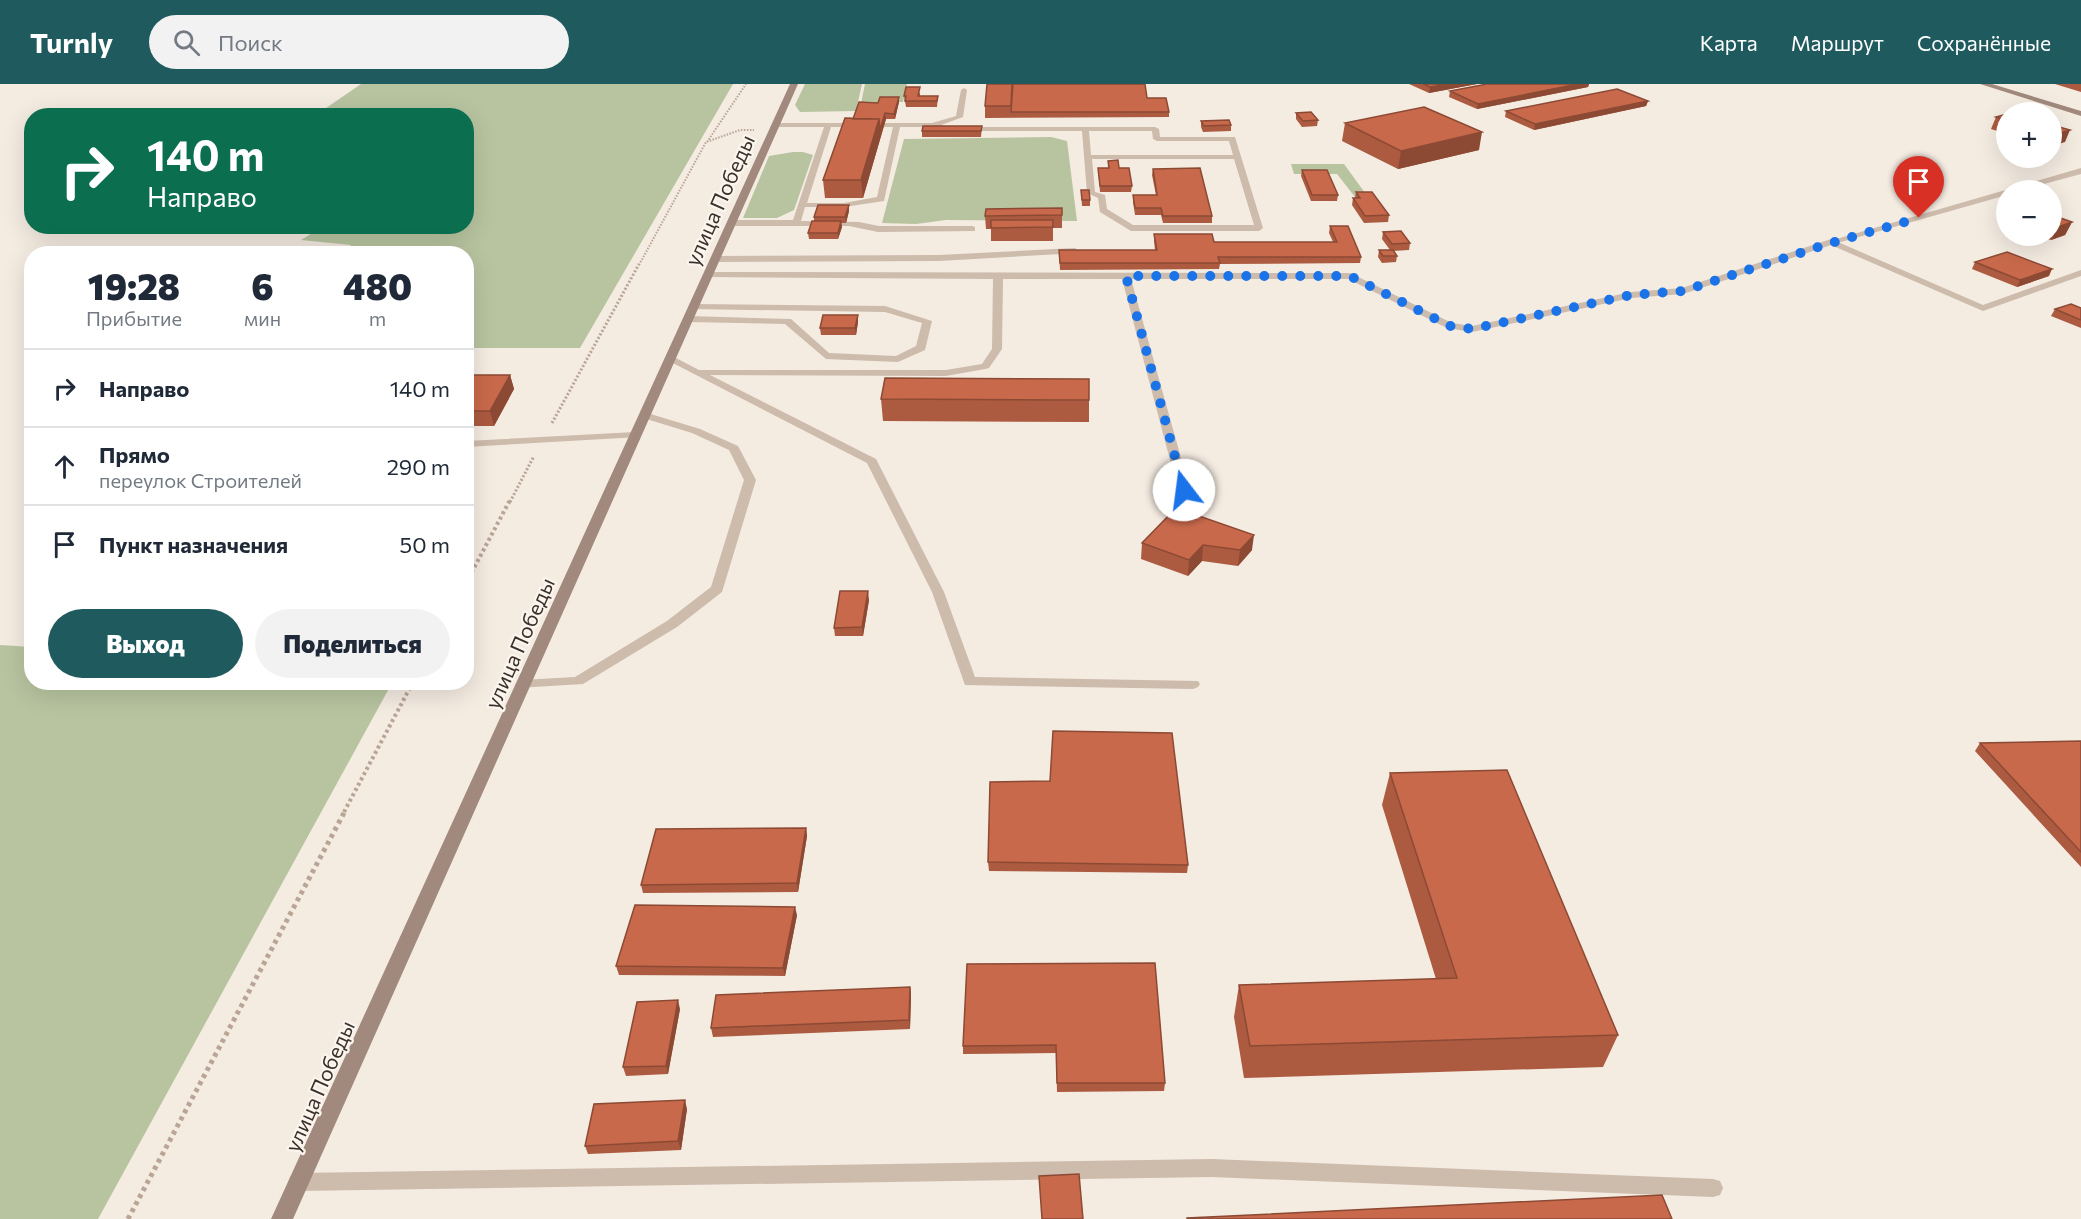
<!DOCTYPE html>
<html lang="ru">
<meta charset="utf-8">
<style>
:root{--surface:#fff;--page:#f2f2f3;--text:#1f2937;--muted:#747a83;--line:#e0e1e3;--accent:#1f5a5e}
body{margin:0;font-family:Commissioner,sans-serif;background:var(--page);color:var(--text);height:100vh;display:flex;flex-direction:column;font-size:22px;white-space:nowrap}
*{box-sizing:border-box;margin:0}
p{font-size:20px;color:var(--muted)}
.icon{flex:none;width:33px;height:33px;fill:none;stroke:currentColor;stroke-width:2;stroke-linecap:round;stroke-linejoin:round}
.map{position:relative;flex:1;overflow:hidden}
.drawer{position:absolute;left:24px;top:162px;width:450px;height:444px;display:flex;flex-direction:column;background:var(--surface);border-radius:24px;box-shadow:0 6px 24px #0002}
.drawer>*{flex:none}
.banner{position:absolute;left:24px;top:24px;width:450px;height:126px;border-radius:24px;box-shadow:0 6px 24px #0002;background:#0b6e4f;color:#fff;overflow:hidden}
.fabs{position:absolute;left:1996px;top:18px;display:grid;gap:12px}
.fabs a{display:grid;place-items:center;width:66px;height:66px;border-radius:50%;background:var(--surface);box-shadow:0 6px 24px #0002;font-size:30px}
.pin{position:absolute;display:grid;place-items:center;width:51px;height:51px;color:#fff;margin:-62px -26px;border-radius:50% 50% 50% 0;rotate:-45deg;box-shadow:0 0 6px #0007}
.pin .icon{rotate:45deg}
.me{position:absolute;width:66px;margin:-33px;rotate:345deg;stroke-linejoin:round;filter:drop-shadow(0 0 4px #0008)}
.turn{display:flex;align-items:center;gap:21px;height:126px;padding:0 24px;font-size:27px}
.turn .icon{width:78px;height:78px;stroke-width:2.5}
.turn b{display:block;font-size:42px;line-height:51px}
.eta{display:flex;justify-content:space-evenly;align-items:center;height:102px;text-align:center}
.eta b{font-size:36px;font-weight:800;line-height:42px}
.button{display:flex;gap:12px;margin-top:auto;padding:12px 24px}
.button a{flex:1;height:69px;border-radius:36px;background:var(--accent);color:#fff;font-size:24px;font-weight:800;line-height:69px;text-align:center}
.button a+a{background:var(--page);color:var(--text)}
ul{padding:0;list-style:none}
li{display:flex;align-items:center;gap:18px;height:78px;padding:0 24px;border-top:2px solid var(--line)}
li div{flex:1}
li b{display:block;font-size:22px}
li em{font-style:normal}
header{display:flex;align-items:center;gap:36px;box-sizing:border-box;height:84px;padding:0 30px;background:var(--accent);color:#fff}
header strong{font-size:28px}
nav{display:flex;gap:33px;margin-inline-start:auto;font-size:21px}
.search{width:420px;height:54px;background:var(--page);display:flex;align-items:center;gap:15px;box-sizing:border-box;padding:0 21px;border-radius:33px;color:var(--muted);font-size:22px}
.map>svg:first-child{display:block}
.green{fill:#b8c4a0}
.lines{fill:none;stroke-linecap:round;stroke-linejoin:round}
.path-far3{stroke:#b9a596;stroke-width:2;stroke-dasharray:1.5 1.5;stroke-linecap:butt}
.path-far2{stroke:#b9a596;stroke-width:3;stroke-dasharray:2 2;stroke-linecap:butt}
.path-far1{stroke:#b9a596;stroke-width:4;stroke-dasharray:3 3;stroke-linecap:butt}
.path{stroke:#b9a596;stroke-width:5;stroke-dasharray:4 4;stroke-linecap:butt}
.service{fill:#cdbbac;fill-rule:evenodd}
.minor{fill:#cdbbac;fill-rule:evenodd}
.secondary{fill:#a18a7d;fill-rule:evenodd}
.wall{fill:#ac5a40}
.shaded-wall{fill:#8c4a34}
.building{fill:#c8694b;stroke:#8c4a34;stroke-width:1.5}
.route{stroke:#1a73e8;stroke-width:10;stroke-dasharray:0 18}
.labels{text-anchor:middle;dominant-baseline:central;stroke-width:4.5;stroke-linejoin:round;paint-order:stroke}
.street-label{font-size:21px;fill:#3b302b;stroke:#fbf5ee}
</style>
<header>
<strong>Turnly</strong>
<div class="search"><svg class="icon" aria-label="search" viewBox="0 0 24 24"><circle cx="10" cy="10" r="6"/><path d="M15 15l6 6"/></svg>Поиск</div>
<nav><a>Карта</a><a>Маршрут</a><a>Сохранённые</a></nav>
</header>
<div class="map">
<svg width="2081" height="1135" viewBox="0 0 2081 1135">
<rect width="100%" height="100%" fill="#f4ebe1"/>
<path class="green" d="M 361,0 L 733,0 L 580,264 L 467,264 L 466,170 L 342,169 L 351,161 L 301,156 L 322,143 L 466,142 L 466,32 L 316,31 Z
M 805,0 L 862,0 L 856,27 L 800,28 L 795,21 Z
M 865,0 L 907,0 L 903,18 L 878,18 L 876,24 L 860,24 Z
M 1051,53 L 1067,57 L 1077,137 L 946,136 L 916,140 L 882,139 L 904,55 Z
M 793,68 L 803,68 L 813,71 L 794,126 L 777,134 L 743,134 L 769,72 Z
M 1291,80 L 1344,80 L 1368,113 L 1355,113 L 1337,90 L 1294,90 Z
M 0,561 L 31,563 L 32,598 L 392,599 L 98,1135 L 0,1135 Z"/>
<g class="lines">
<path class="path-far3" d="M 707,58 L 746,0
M 639,181 L 706,58 L 740,46 L 754,46"/>
<path class="path-far2" d="M 552,339 L 639,180
M 510,418 L 534,372"/>
<path class="path-far1" d="M 466,499 L 510,416
M 344,728 L 413,598"/>
<path class="path" d="M 128,1135 L 345,727"/>
<path class="service" d="M 964,4 L 967,6 L 963,33 L 941,41 L 951,43 L 1155,43 L 1159,45 L 1160,53 L 1235,53 L 1263,144 L 1259,147 L 1131,147 L 1100,128 L 1098,114 L 1087,109 L 1082,47 L 951,47 L 932,43 L 900,43 L 884,117 L 844,123 L 805,123 L 801,137 L 859,138 L 879,142 L 972,142 L 975,143 L 975,147 L 878,148 L 849,142 L 731,142 L 727,139 L 731,136 L 793,136 L 824,43 L 772,43 L 772,39 L 856,39 L 856,43 L 831,43 L 807,119 L 844,119 L 877,113 L 893,43 L 881,43 L 881,39 L 932,39 L 956,32 L 961,6 ZM 1089,47 L 1152,47 L 1153,55 L 1157,57 L 1229,57 L 1233,71 L 1091,71 ZM 1092,75 L 1234,75 L 1254,141 L 1133,141 L 1107,125 L 1105,111 L 1095,108 Z
M 1831,155 L 1983,221 L 2081,186 L 2081,192 L 1983,227 L 1831,161 L 1683,210 L 1631,214 L 1472,248 L 1447,244 L 1348,195 L 1131,195 L 1190,406 L 1184,409 L 1178,406 L 1122,195 L 1003,195 L 1002,265 L 989,284 L 985,285 L 946,292 L 710,291 L 876,375 L 944,508 L 975,593 L 1198,597 L 1200,600 L 1198,603 L 1193,605 L 965,601 L 932,508 L 867,379 L 665,275 L 670,272 L 674,273 L 699,286 L 946,286 L 982,280 L 992,265 L 993,195 L 704,193 L 704,189 L 707,188 L 1350,189 L 1452,239 L 1472,242 L 1631,208 L 1682,204 Z
M 1075,164 L 1079,167 L 1078,169 L 939,177 L 715,178 L 711,175 L 715,172 L 939,171 Z
M 693,220 L 885,222 L 932,237 L 925,266 L 898,278 L 826,275 L 785,240 L 688,238 L 683,235 L 688,232 L 791,235 L 829,269 L 896,272 L 916,262 L 922,239 L 885,228 L 690,225 L 690,221 Z
M 644,328 L 700,345 L 738,362 L 756,396 L 722,508 L 677,543 L 583,600 L 517,604 L 515,601 L 522,596 L 575,593 L 667,537 L 711,503 L 744,396 L 729,366 L 692,349 L 640,333 L 640,329 Z
M 635,348 L 640,351 L 639,353 L 466,363 L 466,357 Z
M 1212,1075 L 1713,1095 L 1720,1097 L 1723,1104 L 1720,1111 L 1713,1113 L 1212,1093 L 298,1107 L 291,1105 L 288,1098 L 291,1091 L 298,1089 Z"/>
<path class="minor" d="M 2081,84 L 2081,90 L 2022,106 L 2007,106 L 2007,111 L 1834,160 L 1826,158 Z"/>
<path class="secondary" d="M 790,0 L 798,0 L 293,1135 L 271,1135 Z
M 1980,0 L 1992,0 L 2081,27 L 2081,32 Z"/>
</g>
<path class="wall" d="M 1409,0 L 1477,0 L 1429,9 Z
M 1487,0 L 1589,0 L 1588,3 L 1477,25 L 1449,13 L 1450,7 Z
M 2055,0 L 2081,0 L 2081,8 Z
M 920,9 L 920,12 L 938,12 L 937,23 L 906,23 L 904,12 Z
M 1147,14 L 1169,28 L 1169,33 L 985,34 L 985,22 Z
M 1648,17 L 1646,22 L 1534,46 L 1505,33 L 1506,27 Z
M 899,18 L 895,35 L 886,35 L 863,114 L 825,114 L 823,96 L 853,35 Z
M 1296,29 L 1318,36 L 1317,42 L 1302,43 L 1296,35 Z
M 2007,30 L 2007,50 L 1991,45 L 1996,33 Z
M 1201,37 L 1231,41 L 1231,47 L 1203,48 L 1201,43 Z
M 1345,39 L 1479,66 L 1398,85 L 1342,57 Z
M 982,42 L 981,53 L 922,53 L 922,47 Z
M 1108,77 L 1119,84 L 1132,102 L 1131,108 L 1100,108 L 1098,84 L 1108,84 Z
M 1153,85 L 1212,132 L 1212,139 L 1163,139 L 1161,131 L 1135,131 L 1133,118 L 1133,111 L 1156,111 L 1152,91 Z
M 1302,86 L 1338,111 L 1337,117 L 1311,117 L 1301,92 Z
M 1081,106 L 1090,116 L 1090,122 L 1082,122 Z
M 1356,108 L 1389,131 L 1388,138 L 1364,139 L 1352,121 L 1353,114 L 1355,114 Z
M 849,121 L 849,127 L 846,139 L 841,139 L 842,143 L 838,155 L 809,155 L 808,149 L 814,137 L 814,133 Z
M 1062,131 L 1062,144 L 1053,144 L 1053,157 L 991,157 L 991,145 L 986,145 L 985,132 Z
M 2052,131 L 2072,138 L 2065,151 L 2051,156 L 2038,152 L 2052,152 Z
M 1330,142 L 1361,173 L 1360,179 L 1220,180 L 1219,185 L 1060,186 L 1059,166 L 1155,166 L 1154,157 L 1154,150 L 1214,158 L 1333,158 L 1329,149 Z
M 1383,148 L 1410,159 L 1409,166 L 1393,167 L 1397,172 L 1396,178 L 1382,179 L 1378,173 L 1379,166 L 1390,166 L 1382,155 Z
M 1975,178 L 2049,192 L 2017,203 L 1972,185 Z
M 2081,224 L 2081,244 L 2051,232 L 2055,225 Z
M 858,231 L 858,238 L 856,251 L 821,251 L 820,244 Z
M 510,291 L 514,305 L 494,342 L 466,342 L 466,301 Z
M 881,315 L 1089,316 L 1089,338 L 883,337 Z
M 1176,424 L 1252,466 L 1238,482 L 1202,477 L 1188,492 L 1141,475 L 1142,459 Z
M 869,516 L 863,552 L 835,552 L 834,544 Z
M 2081,657 L 2081,783 L 1975,667 L 1980,659 Z
M 1390,689 L 1618,951 L 1603,983 L 1244,994 L 1234,933 L 1239,901 L 1436,895 L 1382,721 Z
M 806,744 L 807,752 L 798,808 L 643,809 L 641,801 Z
M 988,778 L 1188,781 L 1187,789 L 989,787 Z
M 797,831 L 785,892 L 619,891 L 616,882 Z
M 967,880 L 1165,999 L 1164,1007 L 1057,1008 L 1056,969 L 963,970 L 963,962 Z
M 910,903 L 911,911 L 910,945 L 713,953 L 711,944 Z
M 680,925 L 668,990 L 626,992 L 623,983 Z
M 687,1025 L 681,1066 L 588,1070 L 585,1062 Z"/>
<path class="shaded-wall" d="M 1448,0 L 1477,0 L 1429,9 L 1430,3 Z
M 1578,0 L 1589,0 L 1588,3 L 1477,25 L 1478,20 Z
M 899,13 L 899,18 L 895,35 L 894,30 Z
M 1648,17 L 1646,22 L 1534,46 L 1535,40 Z
M 885,29 L 886,35 L 881,52 L 880,46 Z
M 879,35 L 881,52 L 863,114 L 861,96 Z
M 2070,46 L 2065,58 L 2052,62 L 2052,54 L 2054,51 Z
M 1482,48 L 1479,66 L 1398,85 L 1401,67 Z
M 849,121 L 849,127 L 846,139 L 845,133 Z
M 841,137 L 842,143 L 838,155 L 838,149 Z
M 2072,138 L 2065,151 L 2051,156 L 2058,143 Z
M 2052,185 L 2049,192 L 2017,203 L 2020,196 Z
M 858,231 L 858,238 L 856,251 L 855,244 Z
M 510,291 L 514,305 L 494,342 L 490,327 Z
M 1254,451 L 1252,466 L 1238,482 L 1240,466 Z
M 1203,461 L 1202,477 L 1188,492 L 1189,476 Z
M 868,507 L 869,516 L 863,552 L 862,543 Z
M 806,744 L 807,752 L 798,808 L 797,799 Z
M 795,823 L 797,831 L 785,892 L 783,884 Z
M 910,903 L 911,911 L 910,945 L 909,936 Z
M 678,916 L 680,925 L 668,990 L 666,982 Z
M 685,1016 L 687,1025 L 681,1066 L 678,1057 Z"/>
<path class="building" d="M 987,0 L 1012,0 L 1011,22 L 985,22 Z
M 1013,0 L 1145,0 L 1147,14 L 1166,14 L 1169,28 L 1011,28 Z
M 1423,0 L 1448,0 L 1430,3 Z
M 1487,0 L 1578,0 L 1478,20 L 1450,7 Z
M 906,3 L 920,3 L 918,12 L 938,12 L 937,17 L 905,17 L 906,12 L 904,12 Z
M 1617,5 L 1648,17 L 1535,40 L 1506,27 Z
M 880,13 L 899,13 L 894,30 L 885,29 L 880,46 L 879,35 L 853,35 L 859,18 L 878,19 Z
M 1424,23 L 1482,48 L 1401,67 L 1345,39 Z
M 1311,28 L 1318,36 L 1303,37 L 1296,29 Z
M 2007,30 L 2007,36 L 1996,33 Z
M 845,34 L 879,35 L 861,96 L 823,96 Z
M 1229,36 L 1231,41 L 1204,42 L 1201,37 Z
M 2052,41 L 2070,46 L 2054,51 L 2052,51 Z
M 923,42 L 982,42 L 981,47 L 922,47 Z
M 1118,76 L 1119,84 L 1129,84 L 1132,102 L 1100,102 L 1098,84 L 1109,84 L 1108,77 Z
M 1200,84 L 1212,132 L 1163,132 L 1161,124 L 1135,124 L 1133,111 L 1157,111 L 1153,85 Z
M 1302,86 L 1327,86 L 1338,111 L 1312,111 Z
M 1081,106 L 1089,106 L 1090,116 L 1082,116 Z
M 1356,108 L 1372,108 L 1389,131 L 1365,132 L 1353,114 L 1360,114 Z
M 818,121 L 849,121 L 845,133 L 814,133 Z
M 1062,124 L 1062,131 L 985,132 L 986,125 Z
M 2052,131 L 2072,138 L 2058,143 L 2052,141 Z
M 991,136 L 1053,136 L 1053,143 L 991,144 Z
M 812,137 L 841,137 L 838,149 L 808,149 Z
M 1330,142 L 1348,142 L 1361,173 L 1218,173 L 1220,179 L 1060,179 L 1059,166 L 1157,166 L 1154,150 L 1212,150 L 1214,158 L 1337,158 Z
M 1401,147 L 1410,159 L 1392,160 L 1383,148 Z
M 1379,166 L 1393,166 L 1397,172 L 1383,172 Z
M 2007,168 L 2052,185 L 2020,196 L 1975,178 Z
M 2071,220 L 2081,224 L 2081,236 L 2055,225 Z
M 823,231 L 858,231 L 855,244 L 820,244 Z
M 473,291 L 510,291 L 490,327 L 466,327 L 466,301 Z
M 885,294 L 1089,295 L 1089,316 L 881,315 Z
M 1176,424 L 1254,451 L 1240,466 L 1203,461 L 1189,476 L 1142,459 Z
M 840,507 L 868,507 L 862,543 L 834,544 Z
M 1053,647 L 1172,649 L 1188,781 L 988,778 L 990,698 L 1050,697 Z
M 2081,657 L 2081,768 L 1980,659 Z
M 1507,686 L 1618,951 L 1250,962 L 1239,901 L 1457,894 L 1390,689 Z
M 806,744 L 797,799 L 641,801 L 656,745 Z
M 635,821 L 795,823 L 783,884 L 616,882 Z
M 1155,879 L 1165,999 L 1057,999 L 1056,961 L 963,962 L 967,880 Z
M 910,903 L 909,936 L 711,944 L 716,911 Z
M 678,916 L 666,982 L 623,983 L 637,918 Z
M 685,1016 L 678,1057 L 585,1062 L 594,1020 Z
M 1079,1090 L 1083,1135 L 1042,1135 L 1039,1092 Z
M 1662,1111 L 1672,1135 L 1187,1135 L 1187,1134 Z"/>
<g class="lines">
<path class="route" d="M 1184,406 L 1126,192 L 1350,192 L 1450,242 L 1472,245 L 1631,211 L 1683,207 L 1831,159 L 1919,134"/>
</g>
<g class="labels">
<g class="street-label">
<text transform="translate(719 116) rotate(-66)">улица Победы</text>
<text transform="translate(519 559) rotate(-66)">улица Победы</text>
<text transform="translate(319 1002) rotate(-66)">улица Победы</text>
</g>
</g>
</svg>
<div class="fabs">
<a>+</a>
<a>−</a>
</div>
<div class="pin" style="left:1919px;top:134px;background:#d93025"><svg class="icon" aria-label="arrive" viewBox="0 0 24 24"><path d="M6 21V4h12l-3 4 3 4H6"/></svg></div>
<svg class="me" style="left:1184px;top:406px" viewBox="-20 -20 40 40"><circle r="19" fill="#fff"/><path d="M0-13L10 11 0 6-10 11z" fill="#1a73e8"/></svg>
<div class="banner">
<div class="turn"><svg class="icon" aria-label="right" viewBox="0 0 24 24"><path d="M7 20v-9h11M14 6l5 5-5 5"/></svg><div><b>140 m</b>Направо</div></div>
</div>
<section class="drawer">
<div class="eta">
<div><b>19:28</b><p>Прибытие</p></div>
<div><b>6</b><p>мин</p></div>
<div><b>480</b><p>m</p></div>
</div>
<ul>
<li><svg class="icon" aria-label="right" viewBox="0 0 24 24"><path d="M7 20v-9h11M14 6l5 5-5 5"/></svg><div><b>Направо</b></div><em>140 m</em></li>
<li><svg class="icon" aria-label="ahead" viewBox="0 0 24 24"><path d="M12 20V5M6 11l6-6 6 6"/></svg><div><b>Прямо</b><p>переулок Строителей</p></div><em>290 m</em></li>
<li><svg class="icon" aria-label="arrive" viewBox="0 0 24 24"><path d="M6 21V4h12l-3 4 3 4H6"/></svg><div><b>Пункт назначения</b></div><em>50 m</em></li>
</ul>
<div class="button"><a>Выход</a><a>Поделиться</a></div>
</section>
</div>
